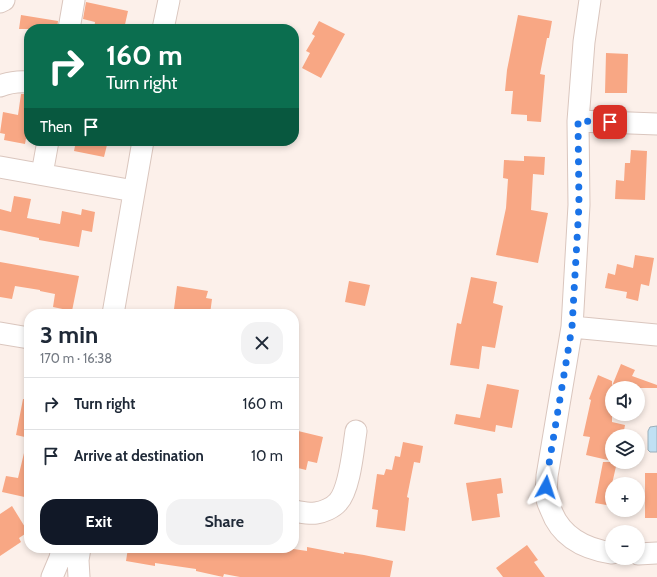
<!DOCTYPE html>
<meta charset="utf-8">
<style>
:root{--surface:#fff;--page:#f2f2f3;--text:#1f2937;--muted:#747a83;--line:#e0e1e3;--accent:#111827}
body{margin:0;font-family:Cabin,sans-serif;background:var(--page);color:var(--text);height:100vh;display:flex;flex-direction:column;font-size:15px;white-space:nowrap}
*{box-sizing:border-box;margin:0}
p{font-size:13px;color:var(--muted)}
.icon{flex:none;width:22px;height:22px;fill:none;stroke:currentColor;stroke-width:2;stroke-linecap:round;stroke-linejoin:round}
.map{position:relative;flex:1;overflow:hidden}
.panel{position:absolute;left:24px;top:309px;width:275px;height:244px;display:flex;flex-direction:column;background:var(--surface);border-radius:16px;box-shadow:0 2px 6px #0003}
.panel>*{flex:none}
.guide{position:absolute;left:24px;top:24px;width:275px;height:122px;border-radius:16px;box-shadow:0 2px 6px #0003;background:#0b6e4f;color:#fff;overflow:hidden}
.fabs{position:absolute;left:605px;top:381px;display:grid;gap:8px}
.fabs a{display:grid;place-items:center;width:40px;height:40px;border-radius:50%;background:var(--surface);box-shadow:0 2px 6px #0003;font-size:20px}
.pin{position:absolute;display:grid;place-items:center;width:34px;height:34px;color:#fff;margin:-17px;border-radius:8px;box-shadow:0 2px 6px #0006}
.me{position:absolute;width:44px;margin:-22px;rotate:5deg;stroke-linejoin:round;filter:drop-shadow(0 0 3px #0008)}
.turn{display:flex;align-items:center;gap:14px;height:84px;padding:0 16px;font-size:18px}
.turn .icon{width:52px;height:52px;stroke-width:2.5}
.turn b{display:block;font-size:28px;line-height:34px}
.then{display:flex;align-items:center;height:38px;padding:0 16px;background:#0003;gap:8px;font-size:15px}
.round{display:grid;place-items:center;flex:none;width:42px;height:42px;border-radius:16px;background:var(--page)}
.overview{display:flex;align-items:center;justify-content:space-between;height:68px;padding:0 16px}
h1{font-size:24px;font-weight:700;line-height:30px}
.primary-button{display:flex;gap:8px;margin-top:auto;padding:8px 16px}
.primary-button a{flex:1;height:46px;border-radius:16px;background:var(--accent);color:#fff;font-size:16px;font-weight:700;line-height:46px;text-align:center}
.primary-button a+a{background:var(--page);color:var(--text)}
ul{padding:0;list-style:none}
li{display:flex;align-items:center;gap:12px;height:52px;padding:0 16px;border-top:1px solid var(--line)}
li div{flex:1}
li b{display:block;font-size:15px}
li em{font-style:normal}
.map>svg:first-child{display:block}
.water{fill:#c0e0f3;stroke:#9aaeba}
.building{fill:#f8a784}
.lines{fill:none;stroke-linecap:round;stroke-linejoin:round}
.minor-casing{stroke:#dac6be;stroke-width:23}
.minor{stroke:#fff;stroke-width:21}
.route{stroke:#1a73e8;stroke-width:7;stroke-dasharray:0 12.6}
</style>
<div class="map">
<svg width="657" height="577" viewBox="0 0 657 577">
<rect width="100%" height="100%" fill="#fcf0ea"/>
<path class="water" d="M 657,426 L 657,452 L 650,452 L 648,450 L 648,431 L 650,427 Z"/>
<path class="building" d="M 86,2 L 128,11 L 124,29 L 94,29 L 95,22 L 83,19 Z
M 21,15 L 58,21 L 57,29 L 19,29 Z
M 518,15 L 552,21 L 549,38 L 547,38 L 540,74 L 545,75 L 541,122 L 527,121 L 527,115 L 511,114 L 513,91 L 505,91 L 507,70 Z
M 319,21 L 345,34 L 321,78 L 302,68 L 310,53 L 306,51 L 315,36 L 312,34 Z
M 606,53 L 628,54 L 627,93 L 605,93 Z
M 21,94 L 29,94 L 29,122 L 25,144 L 4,140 L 5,134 L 0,133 L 3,112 L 18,115 Z
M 76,141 L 108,141 L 104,157 L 74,151 Z
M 631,150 L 647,151 L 645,200 L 615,199 L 616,180 L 624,181 L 625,163 L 630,163 Z
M 524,156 L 545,157 L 544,175 L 533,174 L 531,210 L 548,213 L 538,263 L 496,255 L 506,208 L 508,179 L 503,178 L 504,160 L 524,161 Z
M 14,196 L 31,199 L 27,218 L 60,224 L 62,211 L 81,215 L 82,209 L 95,212 L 92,232 L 82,230 L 79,247 L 39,240 L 39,238 L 0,230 L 0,209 L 11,212 Z
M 635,255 L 654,258 L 649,286 L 641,284 L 638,301 L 626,298 L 627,292 L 605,288 L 608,273 L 615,275 L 617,264 L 633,268 Z
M 0,262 L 79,276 L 72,311 L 53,307 L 55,294 L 40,291 L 40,290 L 15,286 L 12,299 L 0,297 Z
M 471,277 L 497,282 L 493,303 L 503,306 L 495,348 L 482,346 L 479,369 L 450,365 L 457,323 L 461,324 Z
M 349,281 L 370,285 L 365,306 L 345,302 Z
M 177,286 L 208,291 L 206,298 L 212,299 L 210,314 L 174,309 Z
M 621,364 L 635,370 L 632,376 L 657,385 L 657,388 L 612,388 L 612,422 L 625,425 L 623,436 L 612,436 L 612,461 L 586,455 L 590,437 L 583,436 L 591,400 L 589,399 L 598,375 L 612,381 L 612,386 Z
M 487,384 L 519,390 L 512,428 L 496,425 L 495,432 L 454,424 L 456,414 L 480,418 Z
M 23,399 L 29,399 L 29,438 L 16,435 Z
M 294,430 L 323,437 L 317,463 L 308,461 L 306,470 L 294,467 Z
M 403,442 L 423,446 L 420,463 L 414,462 L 407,497 L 409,498 L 405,531 L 376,527 L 378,510 L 372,509 L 377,474 L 384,475 L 386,469 L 392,470 L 395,456 L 400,457 Z
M 24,453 L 29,454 L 29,498 L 2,492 L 6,476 L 18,478 Z
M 603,462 L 617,462 L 612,484 L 612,506 L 595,503 Z
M 645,473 L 657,473 L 657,518 L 645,518 Z
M 501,478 L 503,493 L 497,494 L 500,517 L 472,521 L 466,483 Z
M 12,506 L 28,532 L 19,538 L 21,542 L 0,556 L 0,514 Z
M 527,545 L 538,560 L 534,562 L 545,577 L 503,577 L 496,568 Z
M 307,547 L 344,554 L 344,552 L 364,555 L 393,561 L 390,577 L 240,577 L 224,574 L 223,577 L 196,571 L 196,569 L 155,563 L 155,566 L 126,561 L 128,548 L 287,548 L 307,551 Z"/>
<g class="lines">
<g class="minor-casing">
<path id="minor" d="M 590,0 L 584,42 L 578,121 L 579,205 L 572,327 L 547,476 C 547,483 545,492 547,499 C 547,502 550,507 551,510 C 561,537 585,549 612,553
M 0,2 L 4,0
M 69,29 L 74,0
M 163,29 L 169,0
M 0,86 C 10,82 18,81 29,82
M 578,121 L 657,124
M 0,167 L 134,191
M 42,174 L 48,141
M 113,314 L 143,141
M 572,327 L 657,335
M 0,333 L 29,338
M 294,511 C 301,512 309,514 316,513 C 323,512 333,508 338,502 C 350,489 353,450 356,431
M 638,554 L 657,553
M 52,577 L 60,558 L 62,548
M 79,577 L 78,560 L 80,548"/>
</g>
<use href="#minor" class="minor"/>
</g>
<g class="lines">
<path class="route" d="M 546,487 L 547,476 L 572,327 L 579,205 L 578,121 L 610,122"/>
</g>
</svg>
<div class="fabs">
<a><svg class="icon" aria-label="sound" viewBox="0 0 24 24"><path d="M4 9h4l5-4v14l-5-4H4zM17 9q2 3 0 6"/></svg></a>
<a><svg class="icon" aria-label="layers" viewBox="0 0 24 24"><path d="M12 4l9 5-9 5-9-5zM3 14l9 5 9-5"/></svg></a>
<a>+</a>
<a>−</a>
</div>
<div class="pin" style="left:610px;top:122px;background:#d93025"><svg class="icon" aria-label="arrive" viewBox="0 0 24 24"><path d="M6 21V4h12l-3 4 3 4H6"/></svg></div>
<svg class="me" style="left:546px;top:487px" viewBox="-20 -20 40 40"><path d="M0-17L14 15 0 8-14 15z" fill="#1a73e8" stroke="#fff" stroke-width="4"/></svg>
<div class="guide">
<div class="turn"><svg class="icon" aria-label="right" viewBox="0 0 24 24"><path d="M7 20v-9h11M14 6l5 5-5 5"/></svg><div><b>160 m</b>Turn right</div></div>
<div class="then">Then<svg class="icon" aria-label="arrive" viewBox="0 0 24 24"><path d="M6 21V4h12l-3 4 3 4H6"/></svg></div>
</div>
<section class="panel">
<div class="overview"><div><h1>3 min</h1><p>170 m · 16:38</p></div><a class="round"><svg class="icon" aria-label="close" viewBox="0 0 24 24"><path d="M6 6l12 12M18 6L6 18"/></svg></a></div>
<ul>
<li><svg class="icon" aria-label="right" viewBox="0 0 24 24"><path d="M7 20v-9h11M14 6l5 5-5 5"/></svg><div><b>Turn right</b></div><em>160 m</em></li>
<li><svg class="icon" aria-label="arrive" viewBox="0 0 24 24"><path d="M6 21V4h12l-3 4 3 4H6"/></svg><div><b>Arrive at destination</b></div><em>10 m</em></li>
</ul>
<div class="primary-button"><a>Exit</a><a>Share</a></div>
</section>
</div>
